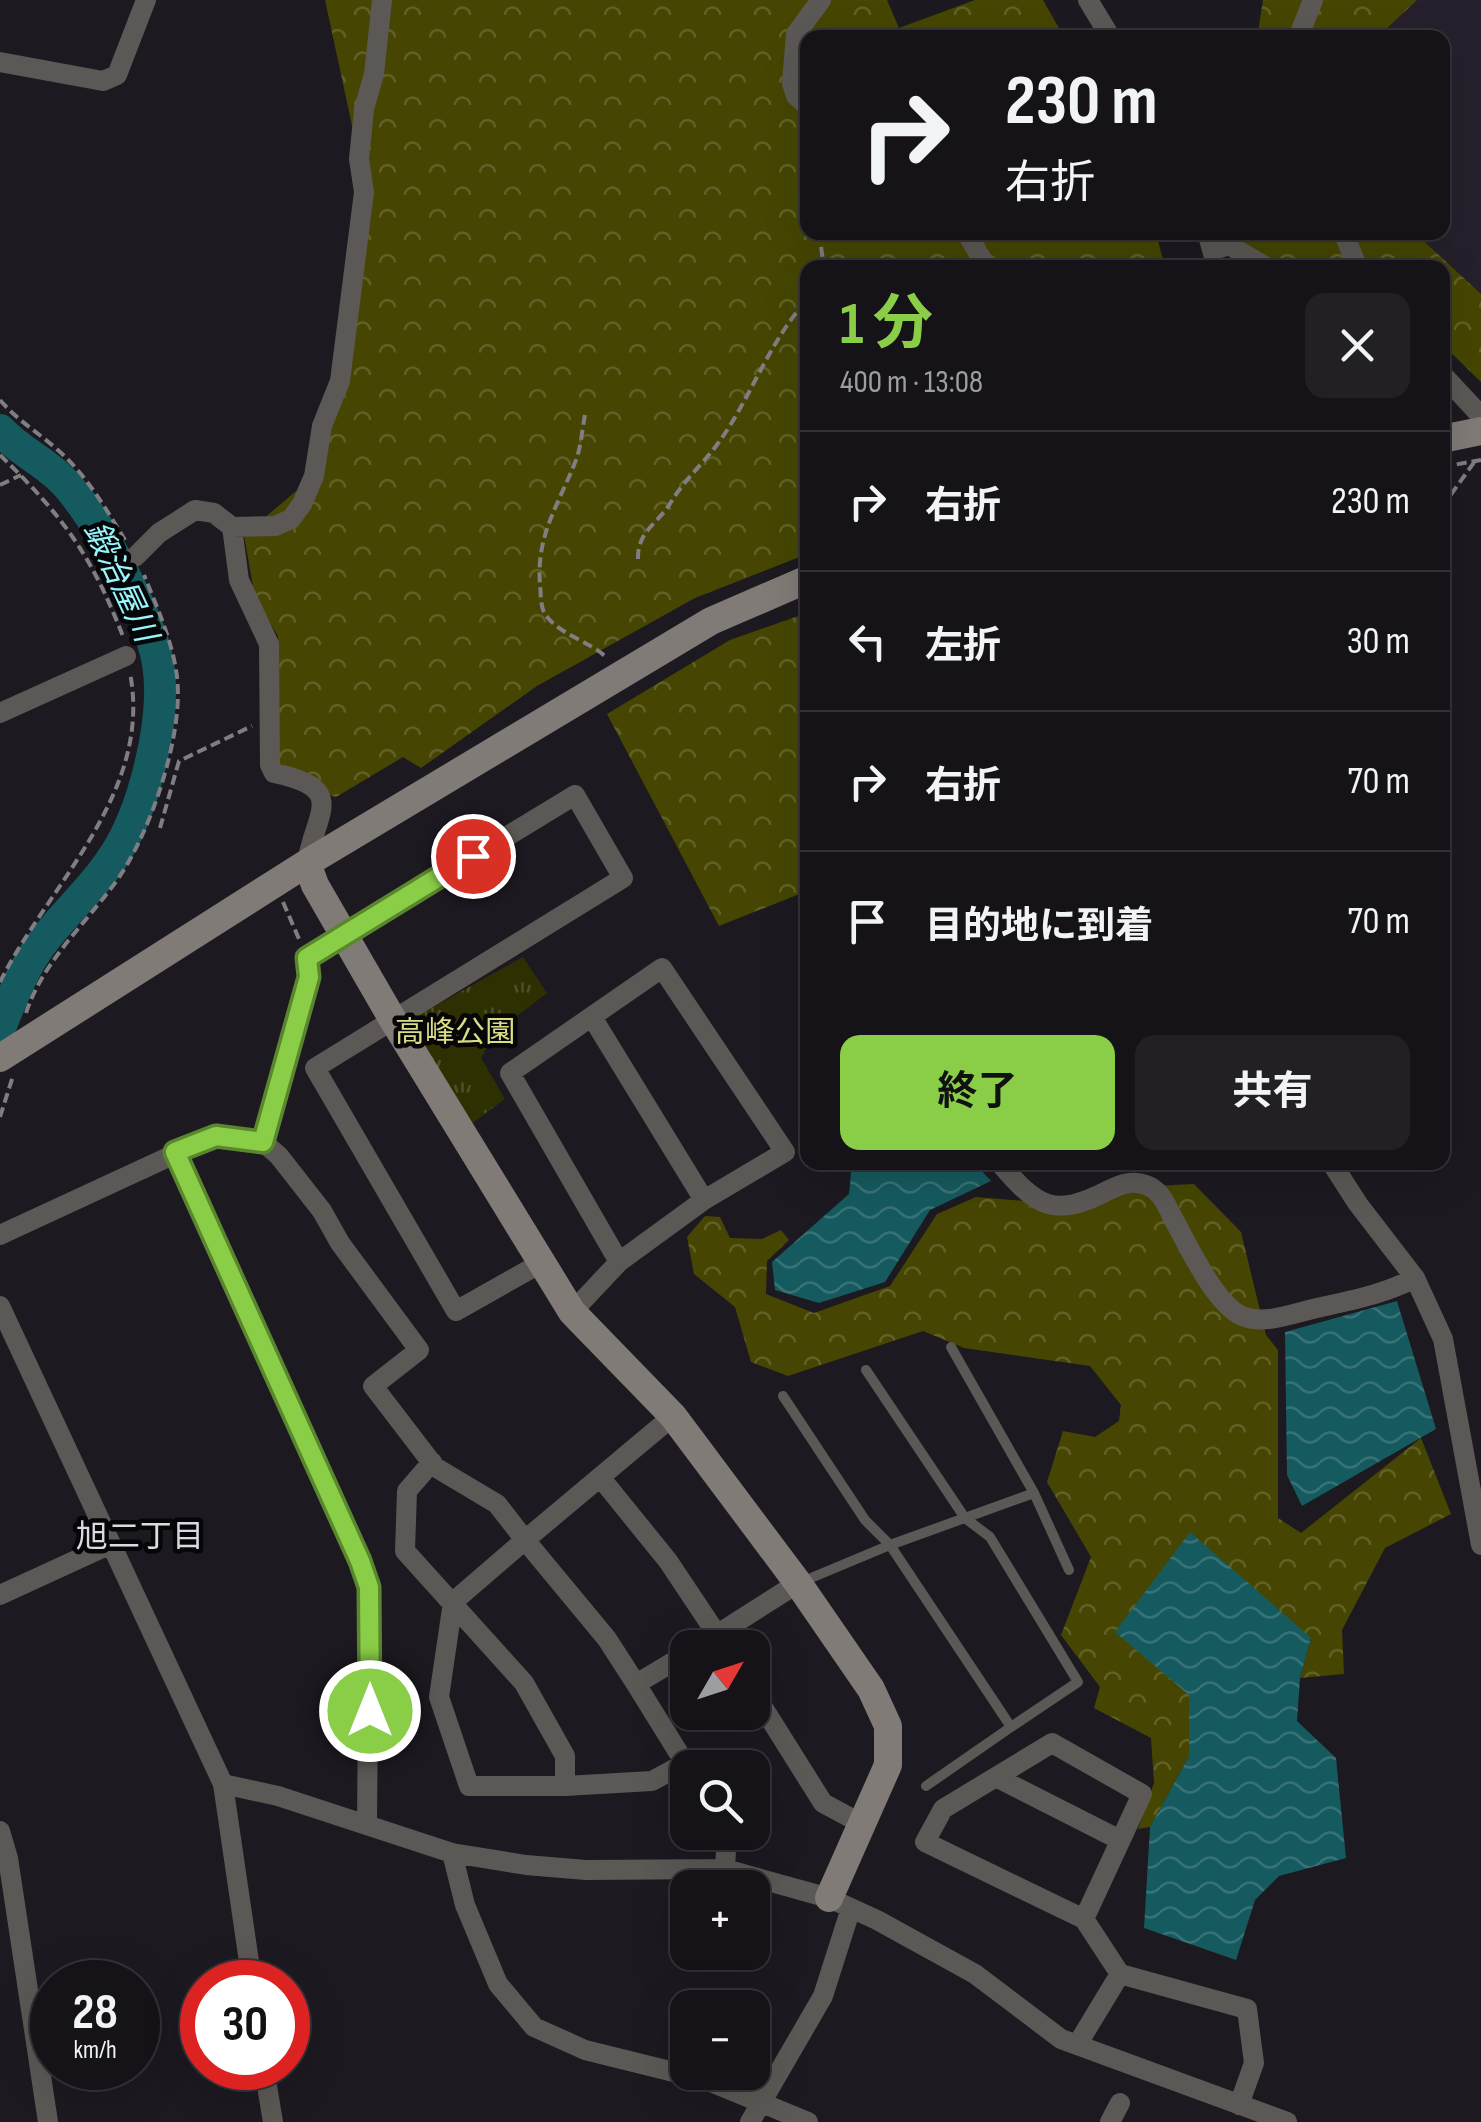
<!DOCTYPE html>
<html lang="ja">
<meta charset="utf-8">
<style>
:root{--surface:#151318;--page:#222025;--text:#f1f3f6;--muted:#9d9ea2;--line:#343237;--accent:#8ace47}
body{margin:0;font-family:"Sofia Sans Condensed","Noto Sans JP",sans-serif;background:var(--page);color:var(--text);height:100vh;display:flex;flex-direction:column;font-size:38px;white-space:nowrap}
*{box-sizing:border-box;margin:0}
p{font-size:32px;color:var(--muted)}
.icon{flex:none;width:55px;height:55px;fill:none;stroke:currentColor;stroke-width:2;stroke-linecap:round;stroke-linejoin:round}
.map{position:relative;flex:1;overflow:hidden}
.sheet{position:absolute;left:800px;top:260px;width:650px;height:910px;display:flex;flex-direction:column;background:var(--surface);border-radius:20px;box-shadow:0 10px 40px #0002,0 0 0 2px var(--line)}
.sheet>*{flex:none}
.hud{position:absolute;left:800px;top:30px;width:650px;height:210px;border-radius:20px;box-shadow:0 10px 40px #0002,0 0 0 2px var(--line);background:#151318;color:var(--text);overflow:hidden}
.needle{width:65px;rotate:51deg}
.buttons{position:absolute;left:670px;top:1630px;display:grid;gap:20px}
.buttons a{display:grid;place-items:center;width:100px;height:100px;border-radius:20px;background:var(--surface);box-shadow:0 10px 40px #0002,0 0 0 2px var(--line);font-size:50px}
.speed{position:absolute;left:30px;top:1960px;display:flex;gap:20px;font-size:50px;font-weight:700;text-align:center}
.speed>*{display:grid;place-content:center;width:130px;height:130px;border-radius:50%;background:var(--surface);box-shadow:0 10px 40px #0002,0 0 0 2px var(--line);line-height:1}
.speed small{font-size:25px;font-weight:400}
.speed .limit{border:15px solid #d22;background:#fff;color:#111}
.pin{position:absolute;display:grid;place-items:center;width:85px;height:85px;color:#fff;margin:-42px;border:5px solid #fff;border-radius:50%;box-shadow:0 2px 10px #0007}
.me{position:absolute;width:110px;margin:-55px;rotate:0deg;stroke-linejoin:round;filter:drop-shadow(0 0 8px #0008)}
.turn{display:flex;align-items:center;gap:35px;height:210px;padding:0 40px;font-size:45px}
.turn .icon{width:130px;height:130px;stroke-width:2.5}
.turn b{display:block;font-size:70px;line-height:85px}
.round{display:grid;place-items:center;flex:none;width:105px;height:105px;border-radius:20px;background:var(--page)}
.overview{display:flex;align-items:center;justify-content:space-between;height:170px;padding:0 40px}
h1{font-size:60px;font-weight:700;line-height:75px;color:var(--accent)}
.action{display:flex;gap:20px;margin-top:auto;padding:20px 40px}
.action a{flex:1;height:115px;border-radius:20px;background:var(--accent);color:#111;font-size:40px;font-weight:700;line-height:115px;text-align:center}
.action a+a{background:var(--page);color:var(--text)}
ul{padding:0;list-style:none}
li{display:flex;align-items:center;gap:30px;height:140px;padding:0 40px;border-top:2px solid var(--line)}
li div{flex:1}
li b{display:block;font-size:38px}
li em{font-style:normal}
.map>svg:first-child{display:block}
.built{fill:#26202c}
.grass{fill:url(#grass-tufts)}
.forest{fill:url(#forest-crowns)}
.water{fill:url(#water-waves)}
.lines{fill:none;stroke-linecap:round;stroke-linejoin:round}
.river{stroke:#155a5f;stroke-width:32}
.path{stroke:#807d83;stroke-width:4;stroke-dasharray:10 5;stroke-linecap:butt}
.lane{stroke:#5b5855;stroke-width:10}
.street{stroke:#5b5855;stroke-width:20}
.secondary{stroke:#807b76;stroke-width:28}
.route-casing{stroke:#5a862e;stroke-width:25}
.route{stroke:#8ace47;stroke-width:18}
.labels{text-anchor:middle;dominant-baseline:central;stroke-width:9;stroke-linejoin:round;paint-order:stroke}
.park-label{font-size:30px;fill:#dadd84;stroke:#060508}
.water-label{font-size:32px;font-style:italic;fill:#97f5fc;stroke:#060508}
.neighbourhood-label{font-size:32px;fill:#ddd9e2;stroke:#060508}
</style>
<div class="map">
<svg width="1481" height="2122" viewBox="0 0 1481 2122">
<defs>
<pattern id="grass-tufts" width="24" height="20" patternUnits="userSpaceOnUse" patternTransform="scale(2.5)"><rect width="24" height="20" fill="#2f3002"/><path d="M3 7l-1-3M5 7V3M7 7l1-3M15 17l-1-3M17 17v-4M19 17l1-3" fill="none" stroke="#4e4e27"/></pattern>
<pattern id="forest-crowns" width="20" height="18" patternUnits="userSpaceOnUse" patternTransform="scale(2.5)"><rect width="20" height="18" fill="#464602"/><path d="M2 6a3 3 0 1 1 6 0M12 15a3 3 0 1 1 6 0" fill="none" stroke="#616127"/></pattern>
<pattern id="water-waves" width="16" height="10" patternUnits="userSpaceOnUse" patternTransform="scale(2.5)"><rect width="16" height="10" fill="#155a5f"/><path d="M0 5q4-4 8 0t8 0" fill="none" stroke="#387276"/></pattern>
</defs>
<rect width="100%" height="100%" fill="#1c1920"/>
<path class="built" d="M 1417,0 L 1481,0 L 1481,294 L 1415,233 L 1442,232 L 1442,38 L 1378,38 Z"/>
<path class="grass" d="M 523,957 L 547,993 L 495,1033 L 481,1058 L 505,1099 L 467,1127 L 414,1026 L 417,1016 Z"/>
<path class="forest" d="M 325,0 L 887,0 L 899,28 L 975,0 L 1043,0 L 1064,37 L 808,38 L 808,232 L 1156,233 L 1165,267 L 808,268 L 807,554 L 695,598 L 537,686 L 421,768 L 403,757 L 336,797 L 329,795 L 278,766 L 278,636 L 255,598 L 244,535 L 314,476 L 347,312 L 359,158 Z
M 1263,0 L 1417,0 L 1378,37 L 1257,38 Z
M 1256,233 L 1415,233 L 1481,294 L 1481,382 L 1443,345 L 1442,268 L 1268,267 L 1229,245 Z
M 807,613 L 807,891 L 719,926 L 607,714 L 730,640 Z
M 1194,1184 L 1241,1232 L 1266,1335 L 1278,1350 L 1278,1518 L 1301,1533 L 1421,1438 L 1451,1514 L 1385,1548 L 1342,1630 L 1344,1674 L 1300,1678 L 1311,1638 L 1189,1695 L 1189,1756 L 1150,1827 L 1138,1829 L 1154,1783 L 1151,1738 L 1094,1708 L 1100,1687 L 1061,1635 L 1091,1557 L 1047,1482 L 1063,1431 L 1095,1437 L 1119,1421 L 1121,1405 L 1090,1366 L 964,1348 L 923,1331 L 788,1376 L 751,1362 L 735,1307 L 694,1274 L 687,1237 L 705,1216 L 720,1217 L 730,1238 L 762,1239 L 781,1230 L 789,1240 L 767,1261 L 766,1294 L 814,1313 L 890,1286 L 937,1214 L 976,1197 L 1025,1201 L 1132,1187 Z"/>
<path class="water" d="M 852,1163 L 974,1163 L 991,1181 L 930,1210 L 885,1282 L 819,1303 L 775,1290 L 772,1262 L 849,1194 Z
M 1397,1301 L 1436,1429 L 1302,1506 L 1287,1475 L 1285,1332 Z
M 1190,1532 L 1311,1638 L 1300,1678 L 1297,1721 L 1336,1758 L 1346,1858 L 1279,1876 L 1255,1900 L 1236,1960 L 1144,1928 L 1150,1827 L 1189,1756 L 1189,1695 L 1115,1632 Z"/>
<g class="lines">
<path class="river" d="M 0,430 C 17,449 40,459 59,477 C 94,509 150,615 158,663 C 167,718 144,813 112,859 C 90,893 57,919 35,953 C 20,976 10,1003 0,1028"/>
<path class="path" d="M 819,232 L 824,268
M 0,400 C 18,421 39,433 59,451 C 87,476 106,509 125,540
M 585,415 C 582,430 581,447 576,460 C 559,504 536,535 540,584 C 541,593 540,606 545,614 C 559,635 590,641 607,658
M 0,455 C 64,517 92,556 124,639
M 1442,467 L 1481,460
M 0,485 L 21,475
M 1442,507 L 1475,461
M 638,559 C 637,531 659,523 671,502 C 685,479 704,463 719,442 C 752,396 769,341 808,299
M 160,828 L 179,761 L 252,726
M 283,902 L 299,939
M 0,982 C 49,884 153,793 130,673
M 26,1013 C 42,964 81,928 112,887 C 149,840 187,729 176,670 C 171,638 156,605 144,575
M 0,1117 L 13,1076"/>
<path class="lane" d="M 951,1347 L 1034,1493 L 1069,1570
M 866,1370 L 965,1518 L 990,1537 L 1078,1682 L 1011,1727
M 783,1396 L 865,1520 L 890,1545 L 1011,1727 L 926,1786
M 799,1583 L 890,1545 L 1034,1493"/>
<path class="street" d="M 1088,0 L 1111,38
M 1298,38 L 1313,0
M 0,62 L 103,81 L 117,75 L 146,0
M 808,106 L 796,96 L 792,83 L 796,34 L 821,0
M 966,232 L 987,268
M 1207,232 L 1217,268
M 1343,232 L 1358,268
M 1214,250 L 1229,245 L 1268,268
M 1442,374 L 1481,416
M 135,557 L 159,533 L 195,510 L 214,513 L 232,527
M 0,713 L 126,656
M 307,863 C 315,812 349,789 274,773 L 270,765 L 269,644 L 239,580 L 232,527 L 275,526 L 291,519 L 302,504 L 314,476 L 322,426 L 340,381 L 364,192 L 359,159 L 364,109 L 374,74 L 382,0
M 592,1017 L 704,1200
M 263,1142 L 309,977 L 307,958 L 575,795 L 623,878 L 315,1068 L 456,1311 L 541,1263
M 175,1152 L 353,1545 L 369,1587 L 367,1824
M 999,1162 C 1037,1207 1053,1219 1109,1190 C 1121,1184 1133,1180 1146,1185 C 1161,1190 1167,1206 1174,1220 C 1188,1245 1217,1309 1245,1317 C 1266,1324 1292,1314 1313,1309 C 1348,1301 1383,1295 1415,1278
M 1331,1162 L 1358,1204 L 1415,1278 L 1443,1339 L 1481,1545
M 0,1235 L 216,1135 L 263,1142 L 279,1156 L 322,1211 L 340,1243 L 419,1350 L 373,1386 L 435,1467 L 497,1504 L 525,1540 L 673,1416
M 0,1306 L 223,1784 L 252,1982
M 572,1312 L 619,1262 L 704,1200 L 785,1152 L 662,968 L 510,1073 L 619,1262
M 432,1462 L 407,1491 L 405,1551 L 524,1683 L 565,1756 L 565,1786 L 652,1781 L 685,1763
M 600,1477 L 668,1561 L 726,1648
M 0,1595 L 111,1544
M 696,1648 L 798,1583
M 688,1653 L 636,1684 L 688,1768
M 752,1690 L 823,1803 L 862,1824
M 996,1777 L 1120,1840
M 223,1784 L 278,1796 L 452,1853 L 526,1865 L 586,1870 L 725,1869 L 829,1898 L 877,1920 L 975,1974 L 1061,2039 L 1287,2122
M 565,1786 L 469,1786 L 439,1697 L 453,1602 L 525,1540 L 607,1639 L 636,1684
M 0,1831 L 8,1858 L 48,2122
M 452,1853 L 465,1905 L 498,1984 L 534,2027 L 585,2050 L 706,2080 L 808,2122
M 725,1869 L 727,1832
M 1084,1919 L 1142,1794 L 1052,1743 L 943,1809 L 925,1842 L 1084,1919 L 1120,1974 L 1247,2009 L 1254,2063 L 1239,2105
M 1077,2045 L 1120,1974
M 264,2068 L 273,2122
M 750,2122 L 823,1996 L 851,1908
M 1110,2122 L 1120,2103"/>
<path class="secondary" d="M 1442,439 L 1481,431
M 307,863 L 711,621 L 808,579
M 0,1058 L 307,863 L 315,885 L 393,1020 L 572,1312 L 673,1416 L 798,1583 L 871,1689 L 888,1726 L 888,1765 L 829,1898"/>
</g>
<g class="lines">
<g class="route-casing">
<path id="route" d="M 370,1711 L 369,1587 L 360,1561 L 175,1152 L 216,1136 L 263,1142 L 309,977 L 307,958 L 473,856"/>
</g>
<use href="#route" class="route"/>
</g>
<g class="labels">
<g class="park-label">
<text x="455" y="1033">高峰公園</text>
</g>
<g class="water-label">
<text transform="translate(120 582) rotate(65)">鍛治屋川</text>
</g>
<g class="neighbourhood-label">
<text x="140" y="1537">旭二丁目</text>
</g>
</g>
</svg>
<div class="buttons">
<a><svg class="needle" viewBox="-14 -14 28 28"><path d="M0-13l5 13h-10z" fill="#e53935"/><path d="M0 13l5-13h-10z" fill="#9d9ea2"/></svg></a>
<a><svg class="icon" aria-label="search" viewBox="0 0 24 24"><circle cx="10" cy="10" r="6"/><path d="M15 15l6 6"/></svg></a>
<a>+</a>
<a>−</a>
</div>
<div class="speed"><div>28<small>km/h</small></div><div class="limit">30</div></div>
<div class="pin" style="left:473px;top:856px;background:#d93025"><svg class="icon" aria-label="arrive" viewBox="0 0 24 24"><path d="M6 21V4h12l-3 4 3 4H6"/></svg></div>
<svg class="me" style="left:370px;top:1711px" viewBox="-20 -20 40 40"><circle r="17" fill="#8ace47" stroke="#fff" stroke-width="3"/><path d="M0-11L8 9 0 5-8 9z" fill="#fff"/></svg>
<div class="hud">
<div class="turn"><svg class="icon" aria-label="right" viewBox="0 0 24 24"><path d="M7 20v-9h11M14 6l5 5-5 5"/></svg><div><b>230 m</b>右折</div></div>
</div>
<section class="sheet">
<div class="overview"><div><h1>1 分</h1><p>400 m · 13:08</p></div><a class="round"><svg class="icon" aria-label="close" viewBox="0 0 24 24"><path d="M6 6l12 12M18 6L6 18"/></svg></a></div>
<ul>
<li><svg class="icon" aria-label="right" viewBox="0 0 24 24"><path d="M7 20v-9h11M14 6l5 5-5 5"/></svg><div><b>右折</b></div><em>230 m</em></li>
<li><svg class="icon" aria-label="left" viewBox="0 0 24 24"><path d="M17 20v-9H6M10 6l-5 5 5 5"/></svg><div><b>左折</b></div><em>30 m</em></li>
<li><svg class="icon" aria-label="right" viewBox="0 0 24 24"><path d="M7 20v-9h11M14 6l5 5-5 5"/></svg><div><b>右折</b></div><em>70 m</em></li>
<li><svg class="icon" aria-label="arrive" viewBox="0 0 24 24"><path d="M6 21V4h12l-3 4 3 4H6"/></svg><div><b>目的地に到着</b></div><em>70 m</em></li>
</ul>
<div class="action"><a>終了</a><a>共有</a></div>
</section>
</div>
